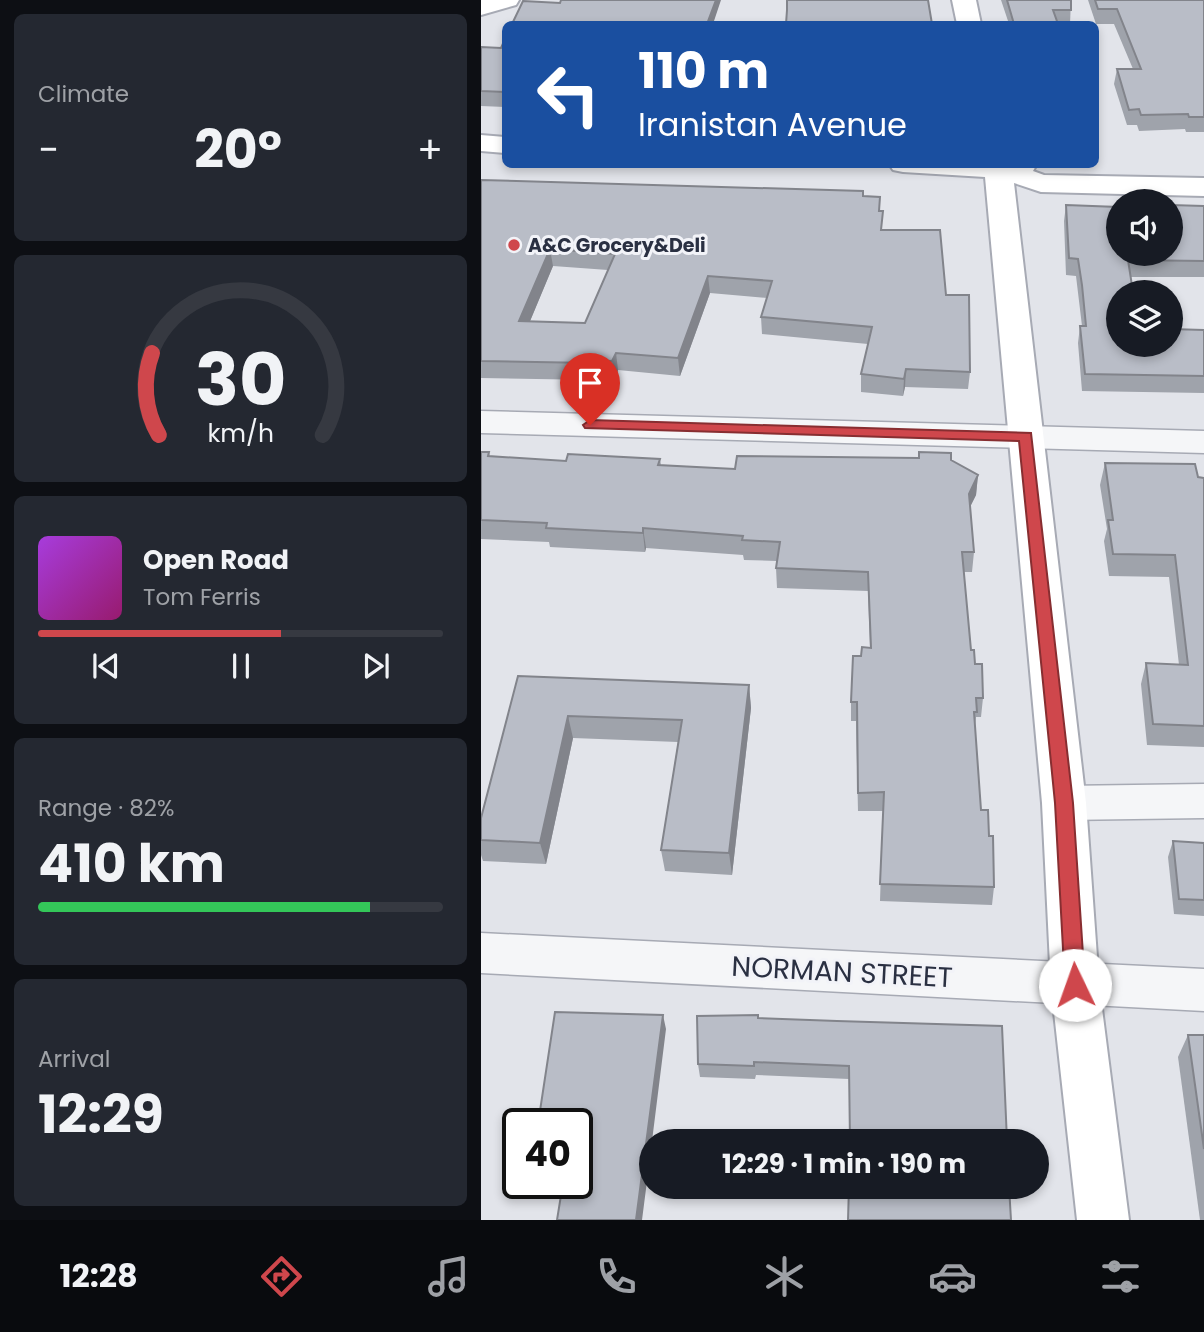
<!DOCTYPE html>
<meta charset="utf-8">
<style>
:root{--surface:#171b24;--page:#242831;--text:#f1f3f6;--muted:#9ea1a6;--line:#363941;--accent:#cf474c}
body{margin:0;font-family:Poppins,sans-serif;background:var(--page);color:var(--text);height:100vh;display:flex;flex-direction:column;font-size:26px;white-space:nowrap}
*{box-sizing:border-box;margin:0}
p{font-size:23px;color:var(--muted)}
.icon{flex:none;width:38px;height:38px;fill:none;stroke:currentColor;stroke-width:2;stroke-linecap:round;stroke-linejoin:round}
.map{position:relative;flex:1;overflow:hidden}
.drawer{display:flex;flex-direction:column;gap:14px;padding:14px;background:#0d0f14;width:481px}
.drawer>*{flex:none}
.hud{position:absolute;left:21px;top:21px;width:597px;height:147px;border-radius:10px;box-shadow:0 4px 10px #0003;background:#1a4fa0;color:#fff;overflow:hidden}
.tools{position:absolute;left:625px;top:189px;display:grid;gap:14px}
.tools a{display:grid;place-items:center;width:77px;height:77px;border-radius:50%;background:var(--surface);box-shadow:0 4px 10px #0003;font-size:35px}
.speed{position:absolute;left:21px;top:1108px;display:flex;gap:14px;font-size:35px;font-weight:700;text-align:center}
.speed>*{display:grid;place-content:center;width:91px;height:91px;border-radius:50%;background:var(--surface);box-shadow:0 4px 10px #0003;line-height:1}
.speed .limit{border:4px solid #111;border-radius:10px;background:#fff;color:#111}
.pin{position:absolute;display:grid;place-items:center;width:60px;height:60px;color:#fff;margin:-72px -30px;border-radius:50% 50% 50% 0;rotate:-45deg;box-shadow:0 0 7px #0007}
.pin .icon{rotate:45deg}
.me{position:absolute;width:77px;margin:-38px;rotate:357deg;stroke-linejoin:round;filter:drop-shadow(0 0 5px #0008)}
.turn{display:flex;align-items:center;gap:24px;height:147px;padding:0 21px;font-size:32px}
.turn .icon{width:91px;height:91px;stroke-width:2.5}
.turn b{display:block;font-size:49px;line-height:60px}
.big{font-size:52px;font-weight:700;line-height:1.1}
.drawer .card{flex:1;display:flex;flex-direction:column;justify-content:center;gap:10px;min-width:0;padding:0 24px;border-radius:10px;background:var(--page)}
.drawer .dial{align-items:center;gap:0}
.dial svg{height:182px;overflow:visible;fill:none;stroke:var(--line);stroke-width:7;stroke-linecap:round;text-anchor:middle}
.dial text{fill:var(--text);stroke:none}
.song{display:flex;align-items:center;gap:21px}
.cover{width:84px;height:84px;border-radius:10px;background:linear-gradient(135deg,hsl(280 70% 55%),hsl(320 70% 35%))}
.played{height:7px;border-radius:4px;background:linear-gradient(90deg,var(--accent) 60%,var(--line) 60%)}
.keys{display:flex;justify-content:space-around;direction:ltr}
.heat{display:flex;justify-content:space-between;align-items:center;font-size:38px;direction:ltr}
.charge{height:10px;border-radius:5px;background:linear-gradient(90deg,#34c759 82%,var(--line) 0)}
.trip{position:absolute;left:158px;top:1129px;width:410px;height:70px;border-radius:35px;background:var(--surface);box-shadow:0 4px 10px #0003;font-weight:700;line-height:70px;text-align:center}
.dock{display:flex;height:112px;justify-content:space-around;align-items:center;background:#090b0e;color:var(--muted)}
.dock .icon{width:49px;height:49px}
.dock .on{color:var(--accent)}
.dock b{font-size:32px;color:var(--text)}
main{display:flex;flex:1;min-height:0}
.map>svg:first-child{display:block}
</style>
<main>
<section class="drawer">
<div class="card"><p>Climate</p>
<div class="heat"><a>−</a><b class="big">20°</b><a>+</a></div>
</div>
<div class="card dial"><svg viewBox="0 0 100 80">
<path d="M14 69A42 42 0 1 1 86 69"/>
<path d="M14 69A42 42 0 0 1 11 33" stroke="#cf474c"/>
<text x="50" y="56" font-size="32" font-weight="700">30</text>
<text x="50" y="72" font-size="11">km/h</text>
</svg></div>
<div class="card">
<div class="song"><i class="cover"></i><div><b>Open Road</b><p>Tom Ferris</p></div></div>
<div class="played"></div>
<div class="keys"><svg class="icon" aria-label="previous" viewBox="0 0 24 24"><path d="M18 5L8 12l10 7zM5 5v14"/></svg><svg class="icon" aria-label="pause" viewBox="0 0 24 24"><path d="M8 5v14M16 5v14"/></svg><svg class="icon" aria-label="next" viewBox="0 0 24 24"><path d="M6 5l10 7-10 7zM19 5v14"/></svg></div>
</div>
<div class="card"><p>Range · 82%</p><b class="big">410 km</b><div class="charge"></div></div>
<div class="card"><p>Arrival</p><b class="big">12:29</b></div>
</section>
<div class="map">
<svg width="723" height="1220" viewBox="0 0 723 1220">
<rect width="100%" height="100%" fill="#e2e4ea"/>
<g fill="none" stroke-linecap="round" stroke-linejoin="round">
<g stroke="#a7aab4" stroke-width="3">
<g id="street">
<path d="M0 411 723 431V453L0 433Z"/>
<path d="M723 784V818L583 820 568 815 562 803 568 791 583 786Z"/>
<path d="M0 933 723 969V1011L0 973Z"/>
</g>
</g>
<g stroke="#a7aab4" stroke-width="4">
<g id="secondary">
<path d="M0 0H38L35 5 0 15Z"/>
<path d="M471 0H495L500 24H476Z"/>
<path d="M0 135 24 137V153L0 151Z"/>
<path d="M408 164H556L552 171 563 175 723 178V196L560 192 533 183 605 803 618 985 648 1220H596L570 985 561 803 504 177 422 172 412 170Z"/>
</g>
</g>
<use href="#street" fill="#f5f6f8" fill-rule="evenodd"/>
<use href="#secondary" fill="#fff" fill-rule="evenodd"/>
</g>
<g fill="#9fa3ab" fill-rule="evenodd">
<path d="M520 0H590L589 24H528Z"/>
<path d="M607 0H723V132H705L704 129 658 131 656 125H646L633 84 636 69H652L633 24H615Z"/>
<path d="M24 39V107L0 106V47L20 48Z"/>
<path d="M0 180 399 197V211L401 230 465 295 489 372 487 389 424 387 422 396 380 392V374L387 344 281 334 280 317 286 298 229 293 199 376 137 370 134 379 115 377 113 380 0 378ZM72 266 127 270 104 323 49 321Z"/>
<path d="M585 205 637 207 723 206V277H649L637 345 723 330V393L601 391 597 343 599 326H601L595 276 585 275 583 221Z"/>
<path d="M0 452H8L9 457 85 461 179 459 180 465 254 469 470 460 497 475 495 495 489 507 493 552 491 572H483L490 650 502 698 500 717H495L494 725 500 810 508 836 513 887 511 905 399 901 402 811H377L375 721H370V702L380 656 389 648 387 591 296 588 295 568 296 561 263 560 262 555 165 548 164 552 69 547 68 542 0 539Z"/>
<path d="M624 463 723 478V747L666 745 660 684 665 663 698 665 688 577 628 576 623 541 626 529 619 485Z"/>
<path d="M37 676 268 685 270 708 251 875 184 871 180 850 197 742 92 738 65 864 2 861 0 855V840Z"/>
<path d="M692 841 723 843V916L693 914 687 857Z"/>
<path d="M277 1018 356 1021 521 1026 368 1079 275 1075 274 1079 219 1077 217 1064Z"/>
<path d="M707 1035H723V1220H719L697 1057Z"/>
<path d="M219 1186H282V1189L220 1193Z"/>
</g>
<g fill="#82848b">
<path d="M235 0H240L232 24H226Z"/>
<path d="M69 249 72 266 42 338 38 321Z"/>
<path d="M227 276 229 293 199 376 197 358Z"/>
<path d="M135 353 137 370 134 379 131 361Z"/>
<path d="M112 360 115 377 113 380 110 363Z"/>
<path d="M425 369 424 387 422 396 423 379Z"/>
<path d="M497 475 495 495 486 513 488 494Z"/>
<path d="M162 528 165 548 164 552 162 533Z"/>
<path d="M268 685 270 708 251 875 248 853Z"/>
<path d="M87 716 92 738 65 864 59 843Z"/>
<path d="M182 1015 185 1029 171 1141H170V1150L161 1220H155Z"/>
</g>
<g fill="#b9bdc7" stroke="#82848b" stroke-width="2" fill-rule="evenodd">
<path d="M80 0H235L226 24H31L42 1 79 3Z"/>
<path d="M306 0H447L451 24H305L306 10Z"/>
<path d="M526 0H590V10H572L577 24H533Z"/>
<path d="M614 0H723V117H708L707 114 660 115 658 109 648 110 636 69H660L636 9H617Z"/>
<path d="M24 39V92L0 91V47L20 48Z"/>
<path d="M0 180 382 191V196L399 197 398 211H402L400 230H459L465 295H488L489 372 425 369 423 379 380 374 391 327 280 317 291 281 227 276 197 358 135 353 131 361 112 360 110 363 0 361ZM69 249 134 254 104 323 38 321Z"/>
<path d="M585 205 637 207V254H690V205L723 206V261L647 260 652 292H637V345H690V329L723 330V376L604 374 599 326H605L601 285 597 259 588 258Z"/>
<path d="M0 452H8L7 456 85 461 87 454 179 459 177 465 254 469 256 456 438 458V452L470 453V460L497 475 488 494 493 552H481L490 650H493L494 664H501L502 698H495L496 712H493L500 810H507L508 836H512L513 887 399 884 403 792 377 793 376 702H370L372 656H380L381 647 390 648 387 572 295 568 299 542 261 540 262 536 162 528V533L65 528 66 523 0 520Z"/>
<path d="M624 463 714 464 717 477 723 478V726L672 724 665 663 707 665 694 555 632 554 627 520H632Z"/>
<path d="M37 676 268 685 248 853 180 850 201 720 87 716 59 843 0 840V818Z"/>
<path d="M692 841 723 843V900L698 899Z"/>
<path d="M74 1012 182 1015 155 1220H76L82 1183H96V1124H57Z"/>
<path d="M277 1015V1018L356 1021 521 1026 526 1141H369L368 1066 273 1062V1066L217 1064 216 1016Z"/>
<path d="M707 1035H723V1149Z"/>
<path d="M280 1138V1141H241Z"/>
<path d="M368 1186H528L530 1220H367Z"/>
</g>
<path fill="#cf474c" stroke="#872e31" stroke-width="2" d="M109 420 550 433 592 803 604 985 601 991 594 994 587 991 584 985 574 803 538 441 104 428 102 425Z"/>
<circle fill="#cf474c" stroke="#f2f3f8" stroke-width="2.5" cx="33" cy="245" r="7"/>
<g text-anchor="middle" dominant-baseline="central" stroke-width="6" stroke-linejoin="round" paint-order="stroke">
<g font-size="19" font-weight="bold" fill="#2a3042" stroke="#f2f3f8" text-anchor="start">
<text x="47" y="245">A&amp;C Grocery&amp;Deli</text>
</g>
<g font-size="28" fill="#2a3042" stroke="#f2f3f8">
<text transform="translate(361 972) rotate(3)">NORMAN STREET</text>
</g>
</g>
</svg>
<div class="tools">
<a><svg class="icon" aria-label="sound" viewBox="0 0 24 24"><path d="M4 9h4l5-4v14l-5-4H4zM17 9q2 3 0 6"/></svg></a>
<a><svg class="icon" aria-label="layers" viewBox="0 0 24 24"><path d="M12 4l9 5-9 5-9-5zM3 14l9 5 9-5"/></svg></a>
</div>
<div class="speed"><div class="limit">40</div></div>
<div class="pin" style="left:109px;top:425px;background:#d93025"><svg class="icon" aria-label="arrive" viewBox="0 0 24 24"><path d="M6 21V4h12l-3 4 3 4H6"/></svg></div>
<svg class="me" style="left:594px;top:985px" viewBox="-20 -20 40 40"><circle r="19" fill="#fff"/><path d="M0-13L10 11 0 6-10 11z" fill="#cf474c"/></svg>
<div class="trip">12:29 · 1 min · 190 m</div>
<div class="hud">
<div class="turn"><svg class="icon" aria-label="left" viewBox="0 0 24 24"><path d="M17 20v-9H6M10 6l-5 5 5 5"/></svg><div><b>110 m</b>Iranistan Avenue</div></div>
</div>
</div>
</main>
<nav class="dock">
<b>12:28</b>
<svg class="icon on" aria-label="directions" viewBox="0 0 24 24"><path d="M12 3l9 9-9 9-9-9zM9 14v-3h6M13 9l2 2-2 2"/></svg>
<svg class="icon" aria-label="music" viewBox="0 0 24 24"><path d="M9 18V5l10-2v13"/><circle cx="6" cy="18" r="3"/><circle cx="16" cy="16" r="3"/></svg>
<svg class="icon" aria-label="phone" viewBox="0 0 24 24"><path d="M5 4h4l2 5-3 2q2 4 5 5l2-3 5 2v4C11 20 4 13 5 4z"/></svg>
<svg class="icon" aria-label="climate" viewBox="0 0 24 24"><path d="M12 3v18M4 7l16 10M4 17L20 7"/></svg>
<svg class="icon" aria-label="car" viewBox="0 0 24 24"><path d="M5 17H2v-5l4-1 3-4h7l3 4 3 1v5h-3M9 17h6M6 11h13"/><circle cx="7" cy="17" r="2"/><circle cx="17" cy="17" r="2"/></svg>
<svg class="icon" aria-label="filters" viewBox="0 0 24 24"><path d="M4 7h16M4 17h16"/><circle cx="9" cy="7" r="2"/><circle cx="15" cy="17" r="2"/></svg>
</nav>
